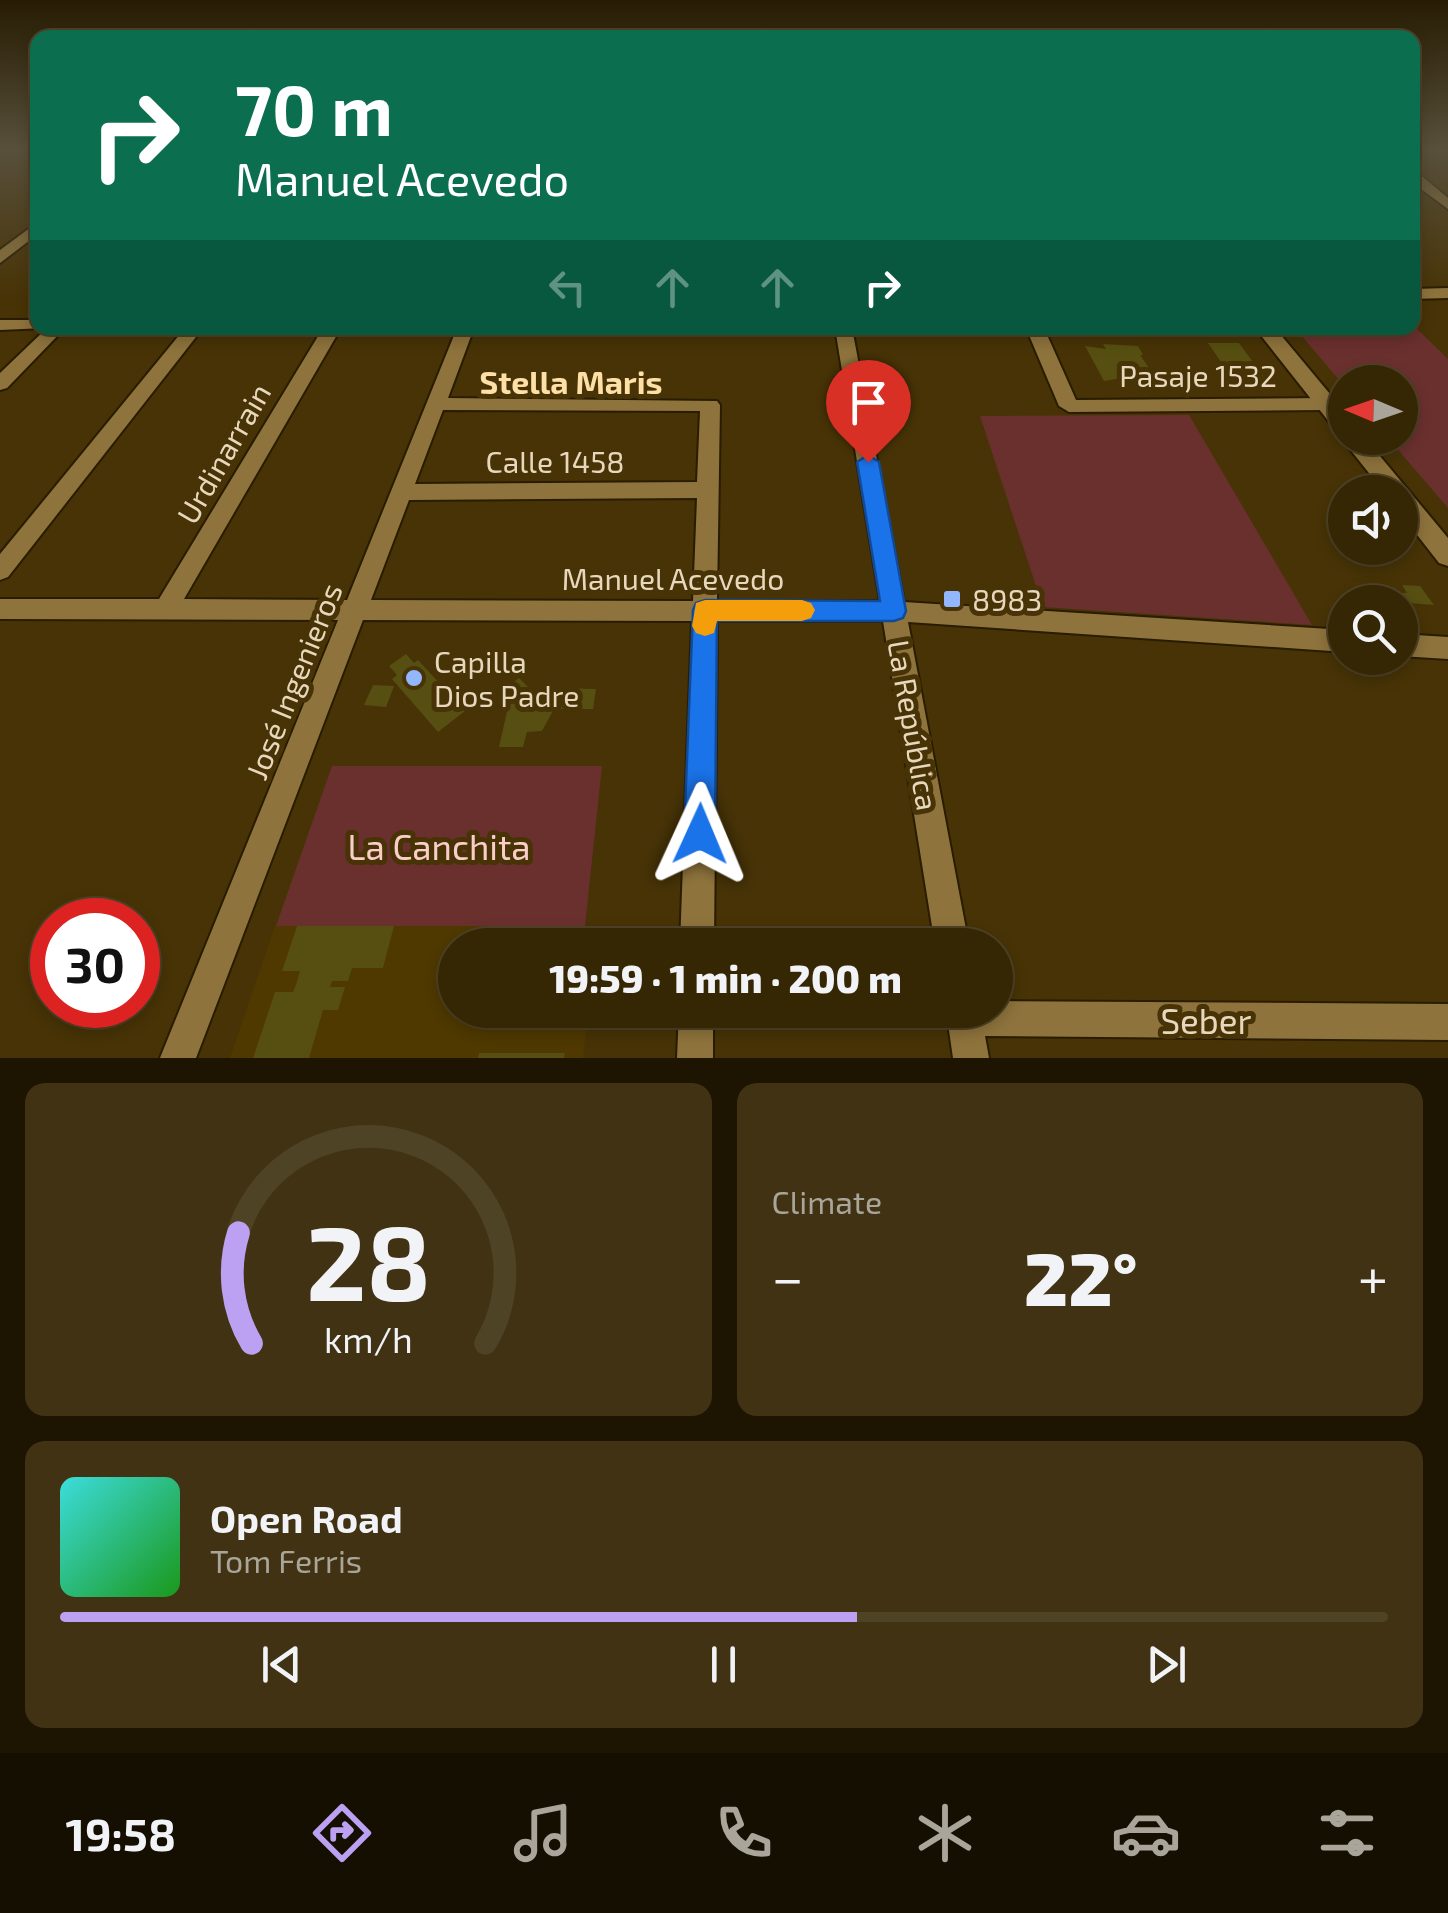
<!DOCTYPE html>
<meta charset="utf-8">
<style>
:root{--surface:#352604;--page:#403213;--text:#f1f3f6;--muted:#aaa59a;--line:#4f4326;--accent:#bca0f2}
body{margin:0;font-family:"Exo 2",sans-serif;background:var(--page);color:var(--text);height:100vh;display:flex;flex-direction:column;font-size:38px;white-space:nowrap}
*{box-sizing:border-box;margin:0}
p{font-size:32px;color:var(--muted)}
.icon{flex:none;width:55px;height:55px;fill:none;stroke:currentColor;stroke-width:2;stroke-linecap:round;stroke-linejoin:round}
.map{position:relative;height:1058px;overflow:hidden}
.drawer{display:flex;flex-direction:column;gap:25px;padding:25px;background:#1d1502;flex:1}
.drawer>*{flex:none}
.top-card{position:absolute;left:30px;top:30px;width:1390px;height:305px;border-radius:20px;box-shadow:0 5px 15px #0003,0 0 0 2px var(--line);background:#0b6e4f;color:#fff;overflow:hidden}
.needle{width:65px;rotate:272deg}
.fabs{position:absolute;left:1328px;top:365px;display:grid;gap:20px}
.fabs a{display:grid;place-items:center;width:90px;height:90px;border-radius:50%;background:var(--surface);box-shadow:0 5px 15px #0003,0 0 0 2px var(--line);font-size:50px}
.speed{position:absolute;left:30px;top:898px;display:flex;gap:20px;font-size:50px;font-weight:700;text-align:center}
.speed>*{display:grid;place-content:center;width:130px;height:130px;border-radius:50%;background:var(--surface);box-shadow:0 5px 15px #0003,0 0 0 2px var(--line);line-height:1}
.speed .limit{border:15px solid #d22;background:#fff;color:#111}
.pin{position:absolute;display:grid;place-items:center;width:85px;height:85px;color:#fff;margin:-102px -42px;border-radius:50% 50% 50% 0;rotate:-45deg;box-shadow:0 0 10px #0007}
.pin .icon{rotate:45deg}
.me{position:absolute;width:110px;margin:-55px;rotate:1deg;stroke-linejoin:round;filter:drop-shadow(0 0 8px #0008)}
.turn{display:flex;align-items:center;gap:35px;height:210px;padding:0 40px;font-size:45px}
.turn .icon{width:130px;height:130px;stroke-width:2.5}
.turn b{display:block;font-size:70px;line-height:85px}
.lanes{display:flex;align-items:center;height:95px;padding:0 40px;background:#0003;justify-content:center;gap:50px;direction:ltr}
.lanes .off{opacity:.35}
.big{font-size:75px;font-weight:800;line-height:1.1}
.drawer .card{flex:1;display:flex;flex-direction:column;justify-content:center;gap:15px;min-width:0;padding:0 35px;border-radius:20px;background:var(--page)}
.drawer .dial{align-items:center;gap:0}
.dial svg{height:260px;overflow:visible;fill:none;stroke:var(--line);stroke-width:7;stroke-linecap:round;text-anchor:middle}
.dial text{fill:var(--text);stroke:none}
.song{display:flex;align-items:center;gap:30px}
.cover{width:120px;height:120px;border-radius:15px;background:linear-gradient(135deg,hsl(180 70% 55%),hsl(120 70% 35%))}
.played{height:10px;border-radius:5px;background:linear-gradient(90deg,var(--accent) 60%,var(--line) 60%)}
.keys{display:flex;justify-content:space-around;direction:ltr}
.heat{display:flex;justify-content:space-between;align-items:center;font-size:55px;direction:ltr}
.drawer .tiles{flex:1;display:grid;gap:25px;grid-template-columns:1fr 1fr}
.card:last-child{grid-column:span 2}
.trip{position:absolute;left:438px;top:928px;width:575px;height:100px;border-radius:50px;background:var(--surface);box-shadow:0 5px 15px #0003,0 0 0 2px var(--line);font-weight:800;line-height:100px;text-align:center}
.tab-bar{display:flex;height:160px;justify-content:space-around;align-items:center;background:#150f02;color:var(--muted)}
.tab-bar .icon{width:70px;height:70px}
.tab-bar .active{color:var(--accent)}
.tab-bar b{font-size:45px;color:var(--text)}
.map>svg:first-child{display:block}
</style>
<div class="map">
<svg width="1448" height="1058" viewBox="0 0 1448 1058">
<rect width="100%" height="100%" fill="#473306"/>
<path fill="#4f3901" d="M275 926H585L583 945H455V1010H576L575 1021H587L583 1058H230Z"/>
<g fill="#6a302e">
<path d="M1413 325 1448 359V508L1388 438H1400V382H1345V387L1295 328Z"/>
<path d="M1189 415 1312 625 1043 607 980 416Z"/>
<path d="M332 766H602L585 926H276Z"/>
</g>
<g fill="#564f11">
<path d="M1208 343H1239L1266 380 1233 379Z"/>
<path d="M1103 344 1138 346 1143 355H1140L1159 382 1125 383 1122 378 1104 381 1085 346 1106 349Z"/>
<path d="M1402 585 1420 586 1434 605 1395 602 1388 593H1407Z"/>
<path d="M406 654 414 663 418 660 465 711 438 732 392 679 397 675 389 666Z"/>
<path d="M519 678 537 696 552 688 596 689 593 709H554L542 731 527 732 523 747H499L508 707 498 694Z"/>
<path d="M373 685 394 686 386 707 364 705Z"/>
<path d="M297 926H394L383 968H352L348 981H332L330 987H345L338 1010H323L309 1058H253L275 992H293L297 982 300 971H282Z"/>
<path d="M479 1053H565L564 1058H478Z"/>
</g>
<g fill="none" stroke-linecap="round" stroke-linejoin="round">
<g stroke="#291c00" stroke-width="4">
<g id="minor">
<path d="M1413 177H1423L1448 198V209L1413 183Z"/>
<path d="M38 222V234L0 263V250Z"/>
<path d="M1448 288V298L1412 299V289Z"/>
<path d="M0 320H38V328H45L0 330Z"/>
<path d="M47 328H65L7 388 0 390V373Z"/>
<path d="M185 328H203L8 577 0 580V554Z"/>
<path d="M323 328H341L184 599 347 600 457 328H474L448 398 717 401 720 405 717 601H880L835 328H852L904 602 1345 630V652L908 622 969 945H935L883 621H717L714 945H680L692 621 363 620 196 1058H160L338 620 0 619V599H159ZM443 410 700 411 697 482 415 484ZM697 498 693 601 371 600 409 500Z"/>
<path d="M1026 328H1044L1076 400 1326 398 1336 404 1326 410 1069 412 1059 406Z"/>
<path d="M1400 634 1448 637V659L1400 656Z"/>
<path d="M995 1001 1448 1004V1040L985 1036 989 1058H953L946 1010H995Z"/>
<path d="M679 1010H713V1058H677Z"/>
</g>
</g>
<g stroke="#291c00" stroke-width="4">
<path id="secondary" d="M1255 328H1275L1345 412V438H1365L1448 538V566L1439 563 1400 513V492H1384L1345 443 1344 434 1337 432Z"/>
</g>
<use href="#minor" fill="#8e733c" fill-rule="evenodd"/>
<use href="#secondary" fill="#8e733c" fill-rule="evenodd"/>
</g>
<linearGradient id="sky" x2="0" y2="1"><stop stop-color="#271c03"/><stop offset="0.5" stop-color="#58503b"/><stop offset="1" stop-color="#58503b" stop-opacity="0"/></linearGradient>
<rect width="1448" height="298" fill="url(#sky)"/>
<path fill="#1a73e8" stroke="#114b97" stroke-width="2.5" d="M868 455 879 462 906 611 903 618 894 621H717L715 834 711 844 700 849 689 844 684 834 693 610 696 603 705 600 880 601 857 462Z"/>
<path fill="#f59e0b" d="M705 600H802L811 603 815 610 811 618 802 621H717L714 633 705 636 696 633 692 626 696 603Z"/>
<g fill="#93b7fd" stroke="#473306" stroke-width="4">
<rect x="942" y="589" width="20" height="20" rx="5"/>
<circle cx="414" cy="678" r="10"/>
</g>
<g text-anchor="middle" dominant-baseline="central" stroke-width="10" stroke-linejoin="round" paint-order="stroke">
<g font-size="30" fill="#e7d8bd" stroke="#473306">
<text x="1198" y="375">Pasaje 1532</text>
<text transform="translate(223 453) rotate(-60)">Urdinarrain</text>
<text x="555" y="461">Calle 1458</text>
<text x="673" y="578">Manuel Acevedo</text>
<text transform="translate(293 681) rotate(-68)">José Ingenieros</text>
<text transform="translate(914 725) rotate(80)">La República</text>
</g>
<g font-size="30" fill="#e7d8bd" stroke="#473306" text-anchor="start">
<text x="972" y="599">8983</text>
<text x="434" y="661">Capilla<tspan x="434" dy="34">Dios Padre</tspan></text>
</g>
<g font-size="32" font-weight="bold" fill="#fee0a6" stroke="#473306">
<text x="571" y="381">Stella Maris</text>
</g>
<g font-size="35" fill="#fbcdc9" stroke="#473306">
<text x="439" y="846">La Canchita</text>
</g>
<g font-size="35" fill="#e7d8bd" stroke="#473306">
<text x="1206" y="1020">Seber</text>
</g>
</g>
</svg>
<div class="fabs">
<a><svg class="needle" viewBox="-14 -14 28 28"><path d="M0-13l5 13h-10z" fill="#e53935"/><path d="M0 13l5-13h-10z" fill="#aaa59a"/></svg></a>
<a><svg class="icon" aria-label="sound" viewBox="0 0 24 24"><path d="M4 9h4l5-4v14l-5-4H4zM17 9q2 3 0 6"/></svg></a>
<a><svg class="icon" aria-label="search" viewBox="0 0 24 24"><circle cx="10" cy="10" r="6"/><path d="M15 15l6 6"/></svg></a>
</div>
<div class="speed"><div class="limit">30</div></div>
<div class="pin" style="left:868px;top:462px;background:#d93025"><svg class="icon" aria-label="arrive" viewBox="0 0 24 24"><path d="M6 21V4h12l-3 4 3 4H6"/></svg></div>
<svg class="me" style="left:700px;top:834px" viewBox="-20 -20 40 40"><path d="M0-17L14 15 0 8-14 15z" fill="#1a73e8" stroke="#fff" stroke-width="4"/></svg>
<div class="trip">19:59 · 1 min · 200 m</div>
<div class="top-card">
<div class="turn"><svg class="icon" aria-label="right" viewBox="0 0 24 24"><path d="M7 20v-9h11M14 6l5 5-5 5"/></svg><div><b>70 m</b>Manuel Acevedo</div></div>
<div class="lanes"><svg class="icon off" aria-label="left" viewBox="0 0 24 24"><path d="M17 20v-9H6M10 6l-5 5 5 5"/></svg><svg class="icon off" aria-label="ahead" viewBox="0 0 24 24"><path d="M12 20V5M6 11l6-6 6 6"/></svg><svg class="icon off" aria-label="ahead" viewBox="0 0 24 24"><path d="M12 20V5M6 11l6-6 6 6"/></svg><svg class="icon" aria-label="right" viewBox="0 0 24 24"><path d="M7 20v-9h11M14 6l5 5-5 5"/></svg></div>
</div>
</div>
<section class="drawer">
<div class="tiles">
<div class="card dial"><svg viewBox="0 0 100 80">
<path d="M14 69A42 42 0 1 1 86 69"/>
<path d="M14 69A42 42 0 0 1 10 35" stroke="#bca0f2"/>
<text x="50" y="56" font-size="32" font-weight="700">28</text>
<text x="50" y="72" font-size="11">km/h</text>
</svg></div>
<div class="card"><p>Climate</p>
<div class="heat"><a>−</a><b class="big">22°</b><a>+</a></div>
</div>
<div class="card">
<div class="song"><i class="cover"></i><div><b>Open Road</b><p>Tom Ferris</p></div></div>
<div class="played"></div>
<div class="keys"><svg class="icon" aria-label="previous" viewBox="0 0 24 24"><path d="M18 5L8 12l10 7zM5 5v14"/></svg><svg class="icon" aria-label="pause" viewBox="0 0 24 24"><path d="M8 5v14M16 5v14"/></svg><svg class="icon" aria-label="next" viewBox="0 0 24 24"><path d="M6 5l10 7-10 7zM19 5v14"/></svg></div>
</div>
</div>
</section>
<nav class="tab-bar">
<b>19:58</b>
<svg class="icon active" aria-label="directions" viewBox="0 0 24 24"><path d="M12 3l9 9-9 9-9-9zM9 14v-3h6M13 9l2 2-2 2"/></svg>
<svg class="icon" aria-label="music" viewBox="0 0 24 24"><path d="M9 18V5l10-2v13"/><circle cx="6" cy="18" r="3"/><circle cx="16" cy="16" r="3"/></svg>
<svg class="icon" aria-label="phone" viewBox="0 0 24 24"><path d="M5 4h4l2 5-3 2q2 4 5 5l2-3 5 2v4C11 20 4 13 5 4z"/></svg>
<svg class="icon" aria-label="climate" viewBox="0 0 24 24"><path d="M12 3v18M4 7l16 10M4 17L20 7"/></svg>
<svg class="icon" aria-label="car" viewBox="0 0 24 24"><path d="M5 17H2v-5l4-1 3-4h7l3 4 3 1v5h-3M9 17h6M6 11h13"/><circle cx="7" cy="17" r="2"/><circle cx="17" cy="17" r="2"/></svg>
<svg class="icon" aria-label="filters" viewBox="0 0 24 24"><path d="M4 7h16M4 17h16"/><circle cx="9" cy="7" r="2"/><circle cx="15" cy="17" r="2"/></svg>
</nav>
